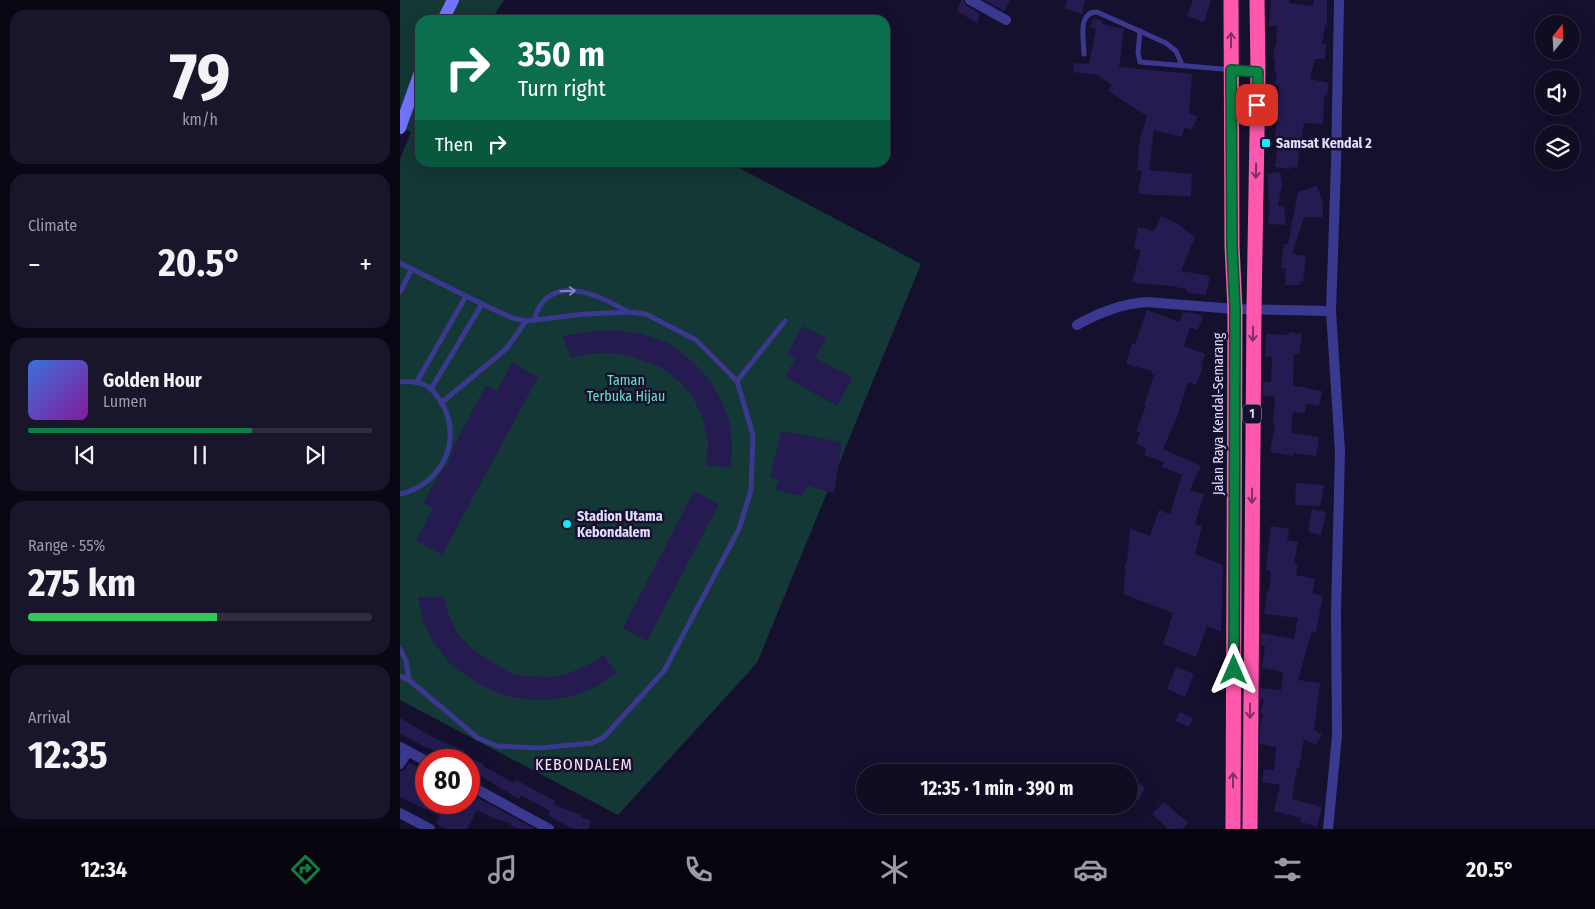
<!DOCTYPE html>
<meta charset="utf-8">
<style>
:root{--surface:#100c22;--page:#19152a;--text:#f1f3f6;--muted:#9c9ba5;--line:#302c40;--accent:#0b8043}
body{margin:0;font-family:"Fira Sans Condensed",sans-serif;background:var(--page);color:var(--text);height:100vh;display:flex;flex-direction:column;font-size:19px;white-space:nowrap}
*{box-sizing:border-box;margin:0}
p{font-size:16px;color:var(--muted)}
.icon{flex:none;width:28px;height:28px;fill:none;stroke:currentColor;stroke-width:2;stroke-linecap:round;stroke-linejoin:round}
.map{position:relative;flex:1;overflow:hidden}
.side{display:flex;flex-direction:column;gap:10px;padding:10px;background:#090713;width:400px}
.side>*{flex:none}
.banner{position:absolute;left:15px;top:15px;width:475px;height:152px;border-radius:15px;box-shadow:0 5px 20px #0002,0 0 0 1px var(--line);background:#0b6e4f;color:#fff;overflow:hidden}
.needle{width:32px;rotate:18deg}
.buttons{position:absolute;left:1135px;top:15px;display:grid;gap:10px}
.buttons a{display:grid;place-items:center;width:45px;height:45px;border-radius:50%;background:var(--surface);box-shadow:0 5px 20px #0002,0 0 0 1px var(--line);font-size:25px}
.speed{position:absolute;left:15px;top:749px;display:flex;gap:10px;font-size:25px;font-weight:700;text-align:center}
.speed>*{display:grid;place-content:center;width:65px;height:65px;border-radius:50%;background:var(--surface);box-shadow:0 5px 20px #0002,0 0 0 1px var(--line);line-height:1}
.speed .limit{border:8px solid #d22;background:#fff;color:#111}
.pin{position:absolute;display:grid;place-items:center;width:42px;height:42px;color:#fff;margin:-21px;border-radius:10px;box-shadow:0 2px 8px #0006}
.me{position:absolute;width:55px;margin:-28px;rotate:0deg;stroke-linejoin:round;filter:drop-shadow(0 0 4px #0008)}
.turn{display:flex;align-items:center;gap:18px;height:105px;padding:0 20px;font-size:22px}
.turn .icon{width:65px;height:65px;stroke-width:2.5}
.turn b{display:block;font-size:35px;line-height:42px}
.then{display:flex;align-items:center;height:48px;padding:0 20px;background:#0003;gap:10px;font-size:19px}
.big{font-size:38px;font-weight:700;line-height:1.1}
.side .tile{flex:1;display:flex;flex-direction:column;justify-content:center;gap:8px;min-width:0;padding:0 18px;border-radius:15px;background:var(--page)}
.side .dial{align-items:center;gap:0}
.dial b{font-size:65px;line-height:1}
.song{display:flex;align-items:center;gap:15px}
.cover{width:60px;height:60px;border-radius:8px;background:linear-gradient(135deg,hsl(220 70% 55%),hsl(290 70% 35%))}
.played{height:5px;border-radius:2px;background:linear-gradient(90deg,var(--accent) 65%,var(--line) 65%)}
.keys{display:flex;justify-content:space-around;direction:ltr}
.heat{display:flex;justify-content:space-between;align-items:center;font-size:28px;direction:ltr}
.charge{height:8px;border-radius:4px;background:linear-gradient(90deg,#34c759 55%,var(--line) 0)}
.trip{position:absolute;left:456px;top:764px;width:282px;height:50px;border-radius:25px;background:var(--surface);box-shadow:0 5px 20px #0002,0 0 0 1px var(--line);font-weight:700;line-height:50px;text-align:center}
.tab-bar{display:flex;height:80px;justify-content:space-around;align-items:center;background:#06050e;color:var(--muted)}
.tab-bar .icon{width:35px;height:35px}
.tab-bar .selected{color:var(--accent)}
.tab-bar b{font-size:22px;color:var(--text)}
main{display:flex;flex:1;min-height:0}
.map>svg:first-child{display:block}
</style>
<main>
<section class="side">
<div class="tile dial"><b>79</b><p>km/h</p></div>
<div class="tile"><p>Climate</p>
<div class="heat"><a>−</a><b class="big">20.5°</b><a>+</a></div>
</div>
<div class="tile">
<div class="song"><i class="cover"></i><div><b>Golden Hour</b><p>Lumen</p></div></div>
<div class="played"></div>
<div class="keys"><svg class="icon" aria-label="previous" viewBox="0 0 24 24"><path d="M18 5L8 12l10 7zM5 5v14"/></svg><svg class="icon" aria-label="pause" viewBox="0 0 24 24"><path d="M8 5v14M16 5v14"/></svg><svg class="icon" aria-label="next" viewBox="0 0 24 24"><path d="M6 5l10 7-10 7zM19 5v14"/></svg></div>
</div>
<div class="tile"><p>Range · 55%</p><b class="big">275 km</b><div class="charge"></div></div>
<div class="tile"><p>Arrival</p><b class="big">12:35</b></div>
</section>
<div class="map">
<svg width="1195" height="829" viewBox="0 0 1195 829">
<rect width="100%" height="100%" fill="#15102e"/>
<path fill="#133836" d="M0 0H104L91 20H20V162L330 163 521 264 357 663 218 815 0 700V159L11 132 0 128Z"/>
<g fill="#251b50">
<path d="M561 0H563L567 6 580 14 577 23 557 11Z"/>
<path d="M584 0H611L604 11Z"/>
<path d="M667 0H685L682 14 665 9Z"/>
<path d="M793 0H811L804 22 787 16Z"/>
<path d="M871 0H889V3L913 6 914 0H927V25H925L922 44H926L925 59H915L910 79 929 83 927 95H924L923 124 904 123 897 168 891 167V169L875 167 878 142H874L877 122 879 85H875L877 71H874L875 58H873L874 46H876L877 26H869Z"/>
<path d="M693 18 703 21 702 24 724 29 719 67 792 74 789 113 798 117 791 130 784 128 782 137 754 130 749 170 792 174 791 196 753 195 738 193 742 171 737 170 740 138 747 116 708 91 712 85 698 75 673 72 674 63 689 64 696 28 691 27Z"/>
<path d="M880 172 882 184 878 206H884L886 225 868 224 870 199H868L869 190 867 174Z"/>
<path d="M917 186 923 203V217H904L892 254 906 256 903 282 900 281V285H885L886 268H881L884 244H888L898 192Z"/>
<path d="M761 216 778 224 795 237 781 271 810 276 806 295 786 292 787 289 770 286 750 284V285L732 282 741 250 734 249 738 227 754 231Z"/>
<path d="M747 310 780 322 783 312 793 313 803 316 798 330 790 327 784 346 805 354 801 366 803 367 796 385 788 382 777 417 763 449 801 466 790 490 804 494 795 524 802 526 795 554 823 565 821 632 807 626 796 657 763 644 773 613 723 594 726 568 724 567 727 561 730 529 750 536 759 510 770 514 782 475 762 467 764 462 744 455 746 448 736 444 740 432 736 431 746 406H744L754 375 751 374 752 371 726 364 732 343 735 344Z"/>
<path d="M403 326 426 338 415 358 453 378 437 406 385 377 395 359 387 354Z"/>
<path d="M218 330 242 334 270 344 293 362 311 382 323 404 330 424 332 445 331 467 306 466 308 442 303 420 293 397 279 381 259 366 235 358 215 353 191 354 171 358 163 336 191 331Z"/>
<path d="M889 332 902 334 899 355 894 354 893 386 905 387V388L922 391 919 406 906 404 905 413 893 412 891 433 919 437 916 456 893 453V456L870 452 875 424H873L875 397 863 396V382H871L872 357 865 356 866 334 889 335Z"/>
<path d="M112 363 138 377 42 555 16 540 33 508 23 503 37 478 47 464 53 448 86 385 97 391Z"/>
<path d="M381 431 442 442 434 493 408 486 402 496 375 490 379 480 370 477Z"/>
<path d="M896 483 924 485 920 506 895 505Z"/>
<path d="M294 491 319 504 247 641 223 628Z"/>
<path d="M912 509 926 512 921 535 908 532Z"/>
<path d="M871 526 889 529 887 540 898 542 894 564H898L896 575 915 579 912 593 923 596 916 632 912 631 898 680 920 683 914 730 922 735 916 745 904 739 899 768H897L892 799 922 807 917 826 900 822 901 818 874 811 880 785 862 782 864 769 874 770 876 747 860 744V728L863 714 860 713 864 700 860 699V688L881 690 883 672 862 668 865 646 861 645V633L894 639 898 618 864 614 867 591H869L871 571 866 569Z"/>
<path d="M18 597H44L49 615 57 633 72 649 108 672 125 676 148 677 165 674 185 667 203 655 217 673 194 688 168 697 146 700 122 699 100 694 77 683 51 665 33 642 24 624Z"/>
<path d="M776 667 794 674 785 697 767 689Z"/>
<path d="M780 712 793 718 789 727 775 721Z"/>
<path d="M0 718 36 739 65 751 61 760H46L48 756 27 747 26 748 0 733Z"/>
<path d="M69 758 84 764 83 766 114 783 116 780 155 801 153 804 181 815V817L191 821 188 829H173L148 815 153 805 150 811 121 795 119 799 79 775 78 777 69 772Z"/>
<path d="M9 763 26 771V802H69V793L135 829H120L110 825 111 823 95 819 77 810 67 829H46L36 823 40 816 0 797V771L4 770Z"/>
<path d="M735 782 745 787 739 800 730 796Z"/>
<path d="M764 802 788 823 782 829H768L752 814Z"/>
</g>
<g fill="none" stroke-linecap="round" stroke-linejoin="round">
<g stroke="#3a398f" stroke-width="5">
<path d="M740 31 738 53 740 62 857 72"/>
<path d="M684 54C684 40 677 12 697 12L766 43 776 51 782 65"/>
<path d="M0 263 82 304 112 318 126 321 185 314 229 312 246 314 296 340 337 381 353 435 351 490 339 529 264 671 204 737 192 743 140 748 97 746 78 738 9 680 0 676"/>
<path d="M0 292 12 269"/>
<path d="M134 320C148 271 198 294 228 312"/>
<path d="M337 381 385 321"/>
<path d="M0 382C8 381 19 382 27 386 34 390 40 400 44 407 62 444 39 486 0 494"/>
<path d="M16 383 66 296"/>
<path d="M31 389 82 304"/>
<path d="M41 403 106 349 126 321"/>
<path d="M0 649 6 661 9 680"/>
</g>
<g stroke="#3a398f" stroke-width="10">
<path d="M570 0 606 20"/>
<path d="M677 325C698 313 721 304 746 302L835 309 931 311"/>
<path d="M0 747 26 761"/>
<path d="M0 764 8 751"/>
<path d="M69 785 149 829"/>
<path d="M0 813 30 829"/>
<path d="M928 829 937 736 936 611 940 452 931 311 936 165 939 0"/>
</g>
<g stroke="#7474ff" stroke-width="12">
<path d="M43 20 53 0"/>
<path d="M0 128 20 72"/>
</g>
<g stroke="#ff58ad" stroke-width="15">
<path d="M831 0 832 246 835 309 833 829"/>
<path d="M850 829 854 309 858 72 857 0"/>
</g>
</g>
<defs><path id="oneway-shaft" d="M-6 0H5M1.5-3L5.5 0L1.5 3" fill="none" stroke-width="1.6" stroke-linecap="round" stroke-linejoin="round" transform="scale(1.25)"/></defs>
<g stroke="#7e3067">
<use href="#oneway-shaft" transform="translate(831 40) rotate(-90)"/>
<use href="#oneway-shaft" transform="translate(856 171) rotate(91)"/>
<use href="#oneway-shaft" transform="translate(853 334) rotate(91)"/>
<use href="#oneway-shaft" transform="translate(852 496) rotate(91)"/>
<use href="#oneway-shaft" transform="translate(850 711) rotate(90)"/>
<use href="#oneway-shaft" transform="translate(833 780) rotate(-90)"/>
</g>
<use stroke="#8583c1" href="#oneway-shaft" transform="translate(168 291) rotate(-2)"/>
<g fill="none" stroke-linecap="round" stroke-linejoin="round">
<g stroke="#07532c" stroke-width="12">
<path id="route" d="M834 670 835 309 832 246 831 70 858 72 857 105"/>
</g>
<use href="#route" stroke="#0b8043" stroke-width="9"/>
</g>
<g fill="#09edff" stroke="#15102e" stroke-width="2">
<rect x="861" y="138" width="10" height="10" rx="2.5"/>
<circle cx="167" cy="524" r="5"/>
</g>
<g text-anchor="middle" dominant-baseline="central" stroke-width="5" stroke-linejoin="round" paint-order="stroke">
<rect fill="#15102e" stroke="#a3a0c0" stroke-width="1" x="843" y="404.5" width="18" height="19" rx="4"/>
<g font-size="12" font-weight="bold" fill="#e0ddff">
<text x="852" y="414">1</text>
</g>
<g font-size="14" font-weight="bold" fill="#e0ddff" stroke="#15102e" text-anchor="start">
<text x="876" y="143">Samsat Kendal 2</text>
<text x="177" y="516">Stadion Utama<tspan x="177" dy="16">Kebondalem</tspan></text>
</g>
<g font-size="14" fill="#61e7c2" stroke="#15102e">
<text x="226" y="380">Taman<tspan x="226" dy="16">Terbuka Hijau</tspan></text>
</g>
<g font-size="14" fill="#e0ddff" stroke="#15102e">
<text transform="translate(818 414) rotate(-90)">Jalan Raya Kendal-Semarang</text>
</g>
<g font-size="16" letter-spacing="1" fill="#ffdff4" stroke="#15102e">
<text x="184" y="764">KEBONDALEM</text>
</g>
</g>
</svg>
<div class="buttons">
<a><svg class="needle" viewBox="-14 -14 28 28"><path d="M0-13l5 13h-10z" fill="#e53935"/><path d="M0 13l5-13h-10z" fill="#9c9ba5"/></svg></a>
<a><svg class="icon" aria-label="sound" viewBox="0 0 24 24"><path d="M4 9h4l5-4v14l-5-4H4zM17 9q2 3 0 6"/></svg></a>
<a><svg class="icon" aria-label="layers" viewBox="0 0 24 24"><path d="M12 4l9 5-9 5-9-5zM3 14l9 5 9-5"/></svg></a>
</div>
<div class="speed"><div class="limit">80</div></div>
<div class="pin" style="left:857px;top:105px;background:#d93025"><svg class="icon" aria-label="arrive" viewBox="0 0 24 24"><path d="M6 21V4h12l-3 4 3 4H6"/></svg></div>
<svg class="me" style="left:834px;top:670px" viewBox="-20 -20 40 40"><path d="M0-17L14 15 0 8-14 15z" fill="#0b8043" stroke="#fff" stroke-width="4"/></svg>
<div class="trip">12:35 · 1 min · 390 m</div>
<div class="banner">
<div class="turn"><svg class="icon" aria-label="right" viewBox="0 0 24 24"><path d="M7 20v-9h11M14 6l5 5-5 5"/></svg><div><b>350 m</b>Turn right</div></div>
<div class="then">Then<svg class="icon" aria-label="right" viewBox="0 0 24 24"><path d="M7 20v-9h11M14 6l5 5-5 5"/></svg></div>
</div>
</div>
</main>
<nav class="tab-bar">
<b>12:34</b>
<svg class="icon selected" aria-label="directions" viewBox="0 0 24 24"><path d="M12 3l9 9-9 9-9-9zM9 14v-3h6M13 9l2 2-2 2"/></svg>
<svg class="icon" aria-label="music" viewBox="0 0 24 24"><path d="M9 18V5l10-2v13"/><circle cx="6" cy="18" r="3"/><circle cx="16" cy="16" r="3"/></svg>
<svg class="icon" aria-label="phone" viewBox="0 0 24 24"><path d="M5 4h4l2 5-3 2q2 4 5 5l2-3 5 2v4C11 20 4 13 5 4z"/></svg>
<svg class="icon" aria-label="climate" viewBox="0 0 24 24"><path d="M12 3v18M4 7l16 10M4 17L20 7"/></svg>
<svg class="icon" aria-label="car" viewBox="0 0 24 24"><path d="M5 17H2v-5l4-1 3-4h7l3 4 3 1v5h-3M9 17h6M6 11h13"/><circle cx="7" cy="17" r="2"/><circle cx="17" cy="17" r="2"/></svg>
<svg class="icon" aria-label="filters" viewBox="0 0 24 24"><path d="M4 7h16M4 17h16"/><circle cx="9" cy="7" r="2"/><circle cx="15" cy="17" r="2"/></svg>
<b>20.5°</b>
</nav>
